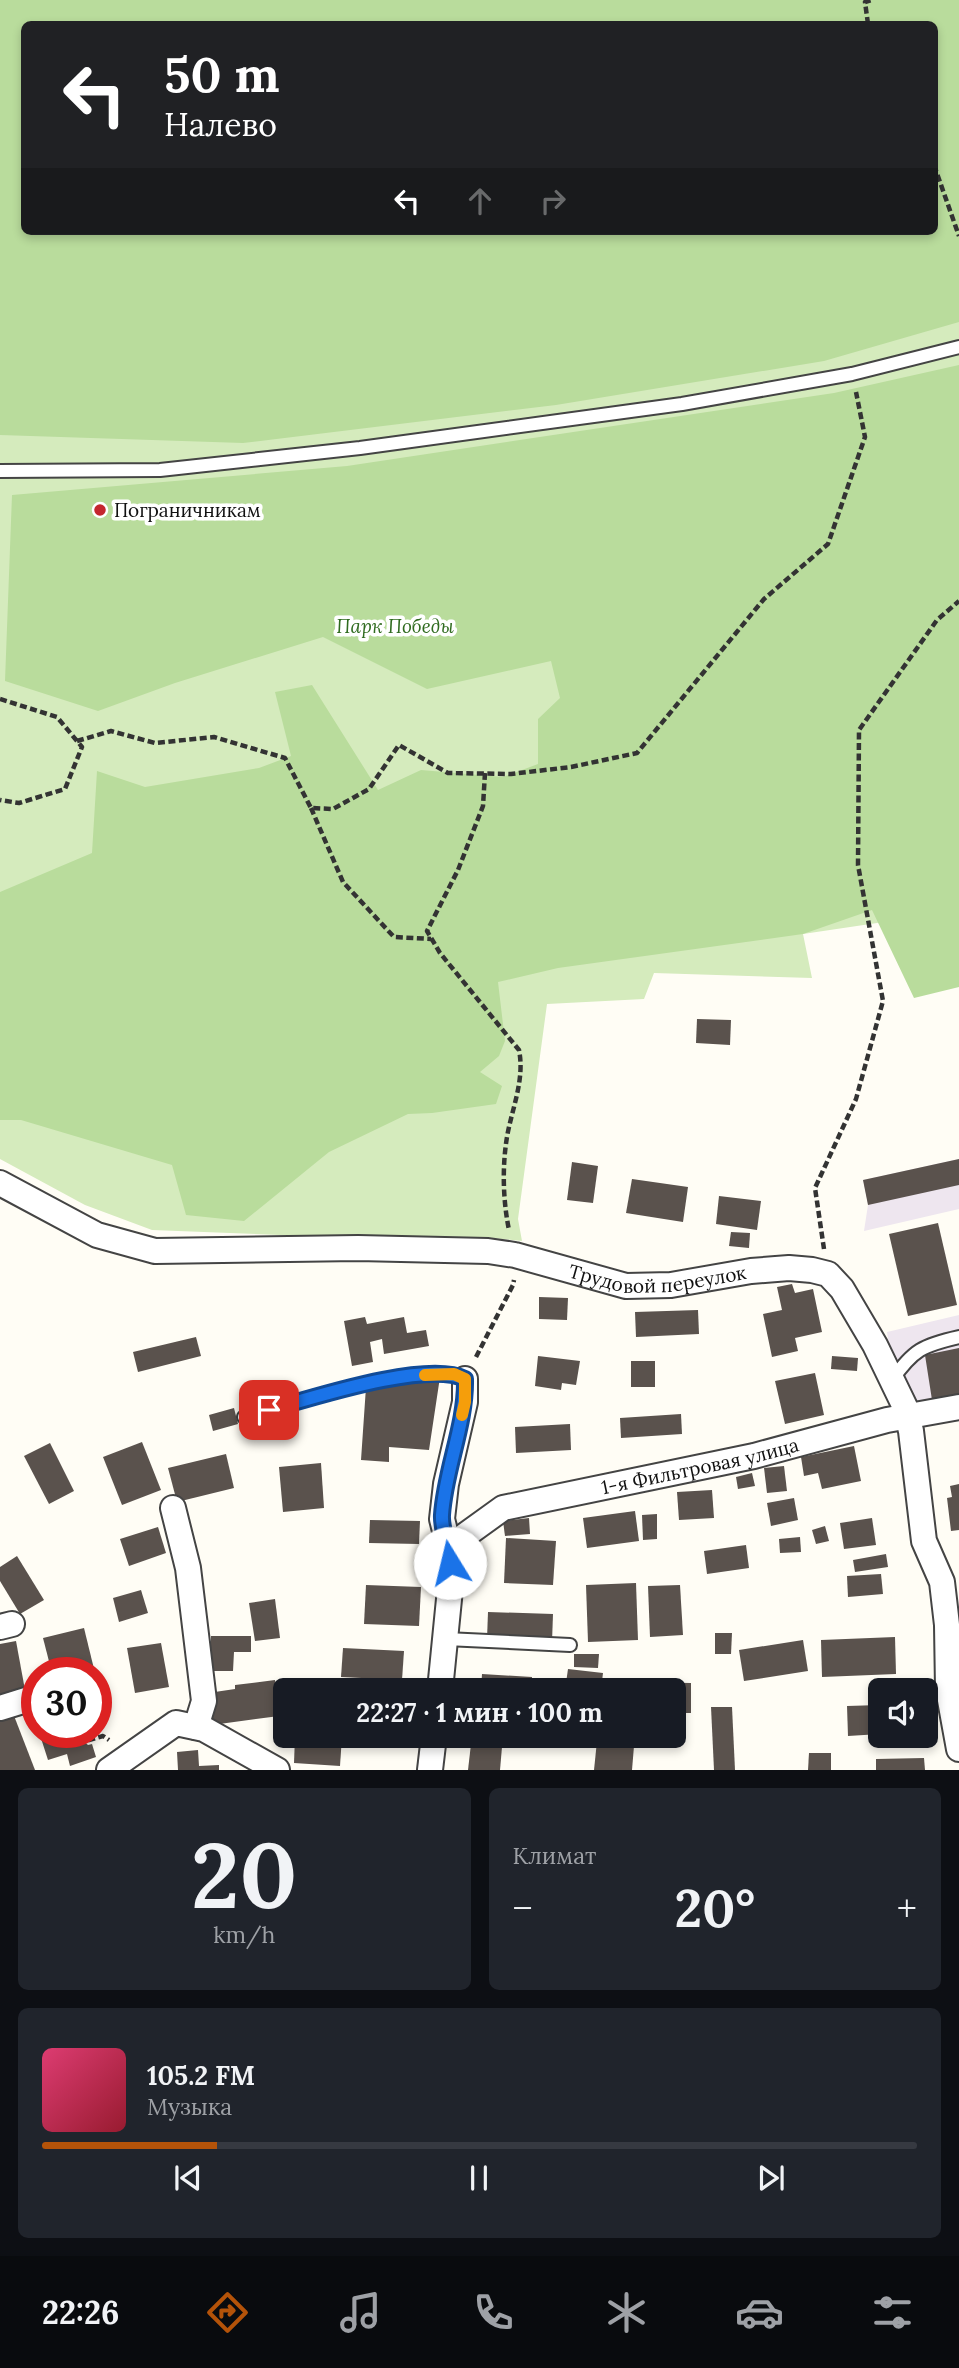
<!DOCTYPE html>
<html lang="ru">
<meta charset="utf-8">
<style>
:root{--surface:#171b24;--page:#20242c;--text:#f1f3f6;--muted:#9ea1a6;--line:#363941;--accent:#b45309}
body{margin:0;font-family:Lora,serif;background:var(--page);color:var(--text);height:100vh;display:flex;flex-direction:column;font-size:26px;white-space:nowrap}
*{box-sizing:border-box;margin:0}
p{font-size:23px;color:var(--muted)}
.icon{flex:none;width:38px;height:38px;fill:none;stroke:currentColor;stroke-width:2;stroke-linecap:round;stroke-linejoin:round}
.map{position:relative;height:1770px;overflow:hidden}
.panel{display:flex;flex-direction:column;gap:18px;padding:18px;background:#0d0f14;flex:1}
.panel>*{flex:none}
.banner{position:absolute;left:21px;top:21px;width:917px;height:214px;border-radius:10px;box-shadow:0 4px 10px #0003;background:#202124;color:#fff;overflow:hidden}
.controls{position:absolute;left:868px;top:1678px;display:grid;gap:14px}
.controls a{display:grid;place-items:center;width:70px;height:70px;border-radius:10px;background:var(--surface);box-shadow:0 4px 10px #0003;font-size:35px}
.speed{position:absolute;left:21px;top:1657px;display:flex;gap:14px;font-size:35px;font-weight:700;text-align:center}
.speed>*{display:grid;place-content:center;width:91px;height:91px;border-radius:50%;background:var(--surface);box-shadow:0 4px 10px #0003;line-height:1}
.speed .limit{border:10px solid #d22;background:#fff;color:#111}
.pin{position:absolute;display:grid;place-items:center;width:60px;height:60px;color:#fff;margin:-30px;border-radius:14px;box-shadow:0 4px 10px #0006}
.me{position:absolute;width:77px;margin:-38px;rotate:351deg;stroke-linejoin:round;filter:drop-shadow(0 0 5px #0008)}
.turn{display:flex;align-items:center;gap:24px;height:147px;padding:0 28px;font-size:32px}
.turn .icon{width:91px;height:91px;stroke-width:2.5}
.turn b{display:block;font-size:49px;line-height:60px}
.lanes{display:flex;align-items:center;height:66px;padding:0 28px;background:#0003;justify-content:center;gap:35px;direction:ltr}
.lanes .off{opacity:.35}
.big{font-size:52px;font-weight:700;line-height:1.1}
.panel .card{flex:1;display:flex;flex-direction:column;justify-content:center;gap:10px;min-width:0;padding:0 24px;border-radius:10px;background:var(--page)}
.panel .dial{align-items:center;gap:0}
.dial b{font-size:91px;line-height:1}
.song{display:flex;align-items:center;gap:21px}
.cover{width:84px;height:84px;border-radius:10px;background:linear-gradient(135deg,hsl(340 70% 55%),hsl(350 70% 35%))}
.played{height:7px;border-radius:4px;background:linear-gradient(90deg,var(--accent) 20%,var(--line) 20%)}
.keys{display:flex;justify-content:space-around;direction:ltr}
.heat{display:flex;justify-content:space-between;align-items:center;font-size:38px;direction:ltr}
.panel .tiles{flex:1;display:grid;gap:18px;grid-template-columns:1fr 1fr}
.card:last-child{grid-column:span 2}
.trip{position:absolute;left:273px;top:1678px;width:413px;height:70px;border-radius:10px;background:var(--surface);box-shadow:0 4px 10px #0003;font-weight:700;line-height:70px;text-align:center}
.tabs{display:flex;height:112px;justify-content:space-around;align-items:center;background:#090b0e;color:var(--muted)}
.tabs .icon{width:49px;height:49px}
.tabs .selected{color:var(--accent)}
.tabs b{font-size:32px;color:var(--text)}
.map>svg:first-child{display:block}
</style>
<div class="map">
<svg width="959" height="1770" viewBox="0 0 959 1770">
<rect width="100%" height="100%" fill="#fffdf5"/>
<g fill="#eee6ef">
<path d="M959 1159V1209L864 1231 868 1205 863 1180Z"/>
<path d="M959 1315V1400L931 1403 905 1398 892 1366 887 1332Z"/>
</g>
<path fill="#d5ebbd" fill-rule="evenodd" d="M0 0H959V746L904 919 803 934 812 978 654 973 644 999 547 1004 518 1219 522 1241 492 1238H358L152 1230 85 1205 0 1159ZM24 24H934V231H24Z"/>
<g fill="#b9dc9c" fill-rule="evenodd">
<path d="M0 0H959V322L824 361 556 405 243 443 0 435ZM24 24H934V231H24Z"/>
<path d="M959 365V987L914 998 872 910 803 934 558 968 498 982 505 1041 499 1056 480 1072 502 1086 496 1104 432 1113 408 1114 329 1152 244 1221 186 1215 172 1165 21 1120H0V892L92 853 97 771 145 787 259 768 291 756 275 692 312 685 378 790 421 770 503 777 538 764V719L560 698 551 661 427 689 323 637 175 683 98 711 5 681 12 495 347 466 834 393Z"/>
</g>
<g fill="#5a524d">
<path d="M697 1019 731 1020 730 1045 696 1043Z"/>
<path d="M959 1159V1185L868 1205 863 1180Z"/>
<path d="M572 1162 598 1166 593 1203 567 1200Z"/>
<path d="M632 1179 688 1187 683 1222 626 1213Z"/>
<path d="M719 1196 761 1201 757 1230 716 1224Z"/>
<path d="M938 1223 957 1305 908 1316 889 1234Z"/>
<path d="M731 1232 750 1233 749 1248 729 1246Z"/>
<path d="M792 1284 795 1293 813 1289 822 1332 795 1338 798 1351 772 1357 763 1314 782 1310 777 1287Z"/>
<path d="M539 1297 568 1298 567 1320 539 1319Z"/>
<path d="M698 1310 699 1334 636 1337 635 1312Z"/>
<path d="M365 1317 367 1324 404 1317 407 1333 426 1330 429 1346 384 1354 382 1339 370 1342 373 1362 352 1366 344 1321Z"/>
<path d="M196 1337 201 1356 138 1372 133 1352Z"/>
<path d="M959 1348V1396L932 1400 925 1355Z"/>
<path d="M538 1356 580 1361 576 1385 562 1383 561 1390 535 1386Z"/>
<path d="M832 1356 858 1358 857 1371 831 1369Z"/>
<rect x="631" y="1361" width="24" height="26"/>
<path d="M815 1373 824 1415 785 1424 775 1381Z"/>
<path d="M440 1377 429 1450 389 1447V1462L361 1460 366 1387Z"/>
<path d="M234 1408 238 1424 213 1431 209 1415Z"/>
<path d="M681 1414 682 1434 621 1438 620 1418Z"/>
<path d="M570 1424 571 1450 516 1453 515 1427Z"/>
<path d="M142 1442 161 1490 122 1505 103 1457Z"/>
<path d="M50 1443 74 1491 49 1504 24 1456Z"/>
<path d="M854 1446 861 1481 822 1489 818 1473 804 1476 801 1457Z"/>
<path d="M226 1454 234 1488 177 1502 168 1468Z"/>
<path d="M321 1463 324 1508 283 1512 279 1467Z"/>
<path d="M784 1466 787 1491 767 1493 764 1468Z"/>
<path d="M752 1473 755 1486 738 1489 736 1477Z"/>
<path d="M959 1484V1530L951 1531 947 1498 952 1497 950 1486Z"/>
<path d="M712 1490 714 1518 679 1520 677 1492Z"/>
<path d="M794 1498 798 1520 771 1526 767 1503Z"/>
<path d="M635 1511 639 1541 587 1548 583 1518Z"/>
<path d="M657 1514V1539L643 1540 642 1515Z"/>
<path d="M529 1518 530 1534 505 1536 503 1521Z"/>
<path d="M872 1518 876 1545 844 1549 840 1523Z"/>
<path d="M370 1520 420 1521 419 1544 369 1543Z"/>
<path d="M825 1526 829 1541 816 1544 812 1530Z"/>
<path d="M158 1527 166 1553 129 1566 120 1539Z"/>
<path d="M800 1537 801 1552 780 1553 779 1539Z"/>
<path d="M506 1538 556 1541 553 1585 504 1583Z"/>
<path d="M746 1545 749 1568 707 1574 704 1551Z"/>
<path d="M886 1554 888 1567 855 1572 853 1560Z"/>
<path d="M17 1556 44 1600 20 1614 0 1581V1567Z"/>
<path d="M881 1574 883 1594 848 1597 847 1576Z"/>
<path d="M636 1583 638 1640 588 1642 586 1585Z"/>
<path d="M366 1585 421 1587 419 1626 364 1624Z"/>
<path d="M680 1585 683 1635 650 1637 648 1586Z"/>
<path d="M141 1590 148 1613 119 1622 113 1598Z"/>
<path d="M275 1599 280 1638 255 1641 249 1603Z"/>
<path d="M488 1612 553 1614 552 1642 487 1639Z"/>
<path d="M84 1628 95 1673H52L43 1638Z"/>
<path d="M715 1633H732L731 1654H715Z"/>
<path d="M211 1636H251V1652H234L233 1671H211Z"/>
<path d="M895 1637 896 1674 822 1677 821 1640Z"/>
<path d="M803 1640 808 1671 744 1681 739 1650Z"/>
<path d="M16 1641 25 1690 0 1695V1644Z"/>
<path d="M161 1643 169 1687 135 1693 127 1648Z"/>
<path d="M343 1648 404 1651 402 1680 341 1677Z"/>
<path d="M574 1654H599L598 1668 574 1667Z"/>
<path d="M568 1669 603 1673 601 1690H565Z"/>
<path d="M482 1674 532 1677 531 1690H481Z"/>
<path d="M275 1680 279 1716 212 1725 208 1693 235 1689V1685Z"/>
<path d="M306 1682 342 1683V1690H306Z"/>
<path d="M632 1682 691 1683V1713H674V1690H632Z"/>
<path d="M366 1684 396 1688V1690H365Z"/>
<path d="M539 1684H554L555 1690H539Z"/>
<path d="M880 1705V1734L848 1736 847 1706Z"/>
<path d="M711 1707H732L735 1770H714Z"/>
<path d="M11 1708 35 1770H0V1712Z"/>
<path d="M39 1732H65L66 1737 76 1734 88 1745 92 1744 96 1757 70 1766 67 1754 48 1760Z"/>
<path d="M295 1736H342L340 1766 294 1763Z"/>
<path d="M597 1741 634 1746 632 1770H594Z"/>
<path d="M471 1744 502 1747 500 1770H468Z"/>
<path d="M198 1750 199 1766 219 1765V1770H178L177 1752Z"/>
<path d="M809 1753H831V1770H808Z"/>
<path d="M924 1758 925 1770H876V1759Z"/>
</g>
<g fill="none" stroke-linecap="round" stroke-linejoin="round">
<g stroke="#444" stroke-width="16">
<g id="lane">
<path d="M0 471 160 470 360 448 682 404 852 374 959 347"/>
<path d="M892 1380C913 1350 923 1345 959 1337"/>
<path d="M244 1417C290 1404 424 1359 465 1379"/>
<path d="M446 1639 570 1645"/>
</g>
</g>
<g stroke="#444" stroke-width="28">
<g id="street">
<path id="s1" d="M0 1183 97 1235 155 1251 358 1248 488 1251 515 1255 626 1286 671 1285 751 1271 789 1268 812 1270 828 1274 842 1289 875 1345 905 1407 911 1431 924 1541 942 1582 947 1625 948 1689 959 1749"/>
<path d="M173 1508 188 1568 204 1701 196 1727"/>
<path id="s2" d="M449 1547 503 1508 754 1456 887 1420 959 1407"/>
<path d="M0 1627 12 1624"/>
<path d="M440 1690 451 1579 449 1547 442 1519 446 1484 465 1402V1379"/>
<path d="M0 1708 26 1700"/>
<path d="M109 1770 176 1723 204 1729 277 1770"/>
<path d="M430 1770 434 1736"/>
</g>
</g>
<g stroke="#333" stroke-width="4.5" stroke-dasharray="7 3.5" stroke-linecap="butt">
<path d="M868 24 865 2 872 0"/>
<path d="M934 165 959 236"/>
<path d="M0 699 57 717 82 747 65 789 19 803 0 800"/>
<path d="M77 741 111 731 155 743 214 737 285 758 311 808 333 809 369 789 399 745 448 773 511 774 571 767 637 753 764 599 828 544 865 437 856 392"/>
<path d="M485 773 483 806 458 870 427 931 440 953 519 1050C525 1080 512 1108 507 1137 502 1167 503 1201 509 1230"/>
<path d="M311 808 343 882 394 937 431 939"/>
<path d="M824 1249 815 1188 856 1099 883 1001 858 865 859 730 937 620 959 601"/>
<path d="M476 1357 513 1285 514 1280"/>
<path d="M81 1732 89 1740 103 1736 109 1740"/>
</g>
<use href="#lane" stroke="#fff" stroke-width="12"/>
<use href="#street" stroke="#fff" stroke-width="24"/>
</g>
<g fill="none" stroke-linecap="round" stroke-linejoin="round">
<g stroke="#114b97" stroke-width="18">
<path id="route" d="M269 1410C312 1398 427 1360 465 1379 466 1425 445 1469 442 1515 441 1529 449 1547 450 1563"/>
</g>
<use href="#route" stroke="#1a73e8" stroke-width="12"/>
<path stroke="#f59e0b" stroke-width="12" d="M425 1375 454 1374 465 1379V1402L462 1415"/>
</g>
<circle fill="#c4262e" stroke="#fff" stroke-width="2.5" cx="100" cy="510" r="7"/>
<g text-anchor="middle" dominant-baseline="central" stroke-width="7" stroke-linejoin="round" paint-order="stroke">
<g font-size="19" fill="#111" stroke="#fff" text-anchor="start">
<text x="114" y="510">Пограничникам</text>
</g>
<g font-size="19" font-style="italic" fill="#2f6b1f" stroke="#fff">
<text x="395" y="626">Парк Победы</text>
</g>
<g font-size="19" fill="#111" stroke="#fff">
<text stroke="none"><textPath href="#s1" startOffset="677">Трудовой переулок</textPath></text>
<text stroke="none"><textPath href="#s2" startOffset="268">1-я Фильтровая улица</textPath></text>
</g>
</g>
</svg>
<div class="controls">
<a><svg class="icon" aria-label="sound" viewBox="0 0 24 24"><path d="M4 9h4l5-4v14l-5-4H4zM17 9q2 3 0 6"/></svg></a>
</div>
<div class="speed"><div class="limit">30</div></div>
<div class="pin" style="left:269px;top:1410px;background:#d93025"><svg class="icon" aria-label="arrive" viewBox="0 0 24 24"><path d="M6 21V4h12l-3 4 3 4H6"/></svg></div>
<svg class="me" style="left:450px;top:1563px" viewBox="-20 -20 40 40"><circle r="19" fill="#fff"/><path d="M0-13L10 11 0 6-10 11z" fill="#1a73e8"/></svg>
<div class="trip">22:27 · 1 мин · 100 m</div>
<div class="banner">
<div class="turn"><svg class="icon" aria-label="left" viewBox="0 0 24 24"><path d="M17 20v-9H6M10 6l-5 5 5 5"/></svg><div><b>50 m</b>Налево</div></div>
<div class="lanes"><svg class="icon" aria-label="left" viewBox="0 0 24 24"><path d="M17 20v-9H6M10 6l-5 5 5 5"/></svg><svg class="icon off" aria-label="ahead" viewBox="0 0 24 24"><path d="M12 20V5M6 11l6-6 6 6"/></svg><svg class="icon off" aria-label="right" viewBox="0 0 24 24"><path d="M7 20v-9h11M14 6l5 5-5 5"/></svg></div>
</div>
</div>
<section class="panel">
<div class="tiles">
<div class="card dial"><b>20</b><p>km/h</p></div>
<div class="card"><p>Климат</p>
<div class="heat"><a>−</a><b class="big">20°</b><a>+</a></div>
</div>
<div class="card">
<div class="song"><i class="cover"></i><div><b>105.2 FM</b><p>Музыка</p></div></div>
<div class="played"></div>
<div class="keys"><svg class="icon" aria-label="previous" viewBox="0 0 24 24"><path d="M18 5L8 12l10 7zM5 5v14"/></svg><svg class="icon" aria-label="pause" viewBox="0 0 24 24"><path d="M8 5v14M16 5v14"/></svg><svg class="icon" aria-label="next" viewBox="0 0 24 24"><path d="M6 5l10 7-10 7zM19 5v14"/></svg></div>
</div>
</div>
</section>
<nav class="tabs">
<b>22:26</b>
<svg class="icon selected" aria-label="directions" viewBox="0 0 24 24"><path d="M12 3l9 9-9 9-9-9zM9 14v-3h6M13 9l2 2-2 2"/></svg>
<svg class="icon" aria-label="music" viewBox="0 0 24 24"><path d="M9 18V5l10-2v13"/><circle cx="6" cy="18" r="3"/><circle cx="16" cy="16" r="3"/></svg>
<svg class="icon" aria-label="phone" viewBox="0 0 24 24"><path d="M5 4h4l2 5-3 2q2 4 5 5l2-3 5 2v4C11 20 4 13 5 4z"/></svg>
<svg class="icon" aria-label="climate" viewBox="0 0 24 24"><path d="M12 3v18M4 7l16 10M4 17L20 7"/></svg>
<svg class="icon" aria-label="car" viewBox="0 0 24 24"><path d="M5 17H2v-5l4-1 3-4h7l3 4 3 1v5h-3M9 17h6M6 11h13"/><circle cx="7" cy="17" r="2"/><circle cx="17" cy="17" r="2"/></svg>
<svg class="icon" aria-label="filters" viewBox="0 0 24 24"><path d="M4 7h16M4 17h16"/><circle cx="9" cy="7" r="2"/><circle cx="15" cy="17" r="2"/></svg>
</nav>
